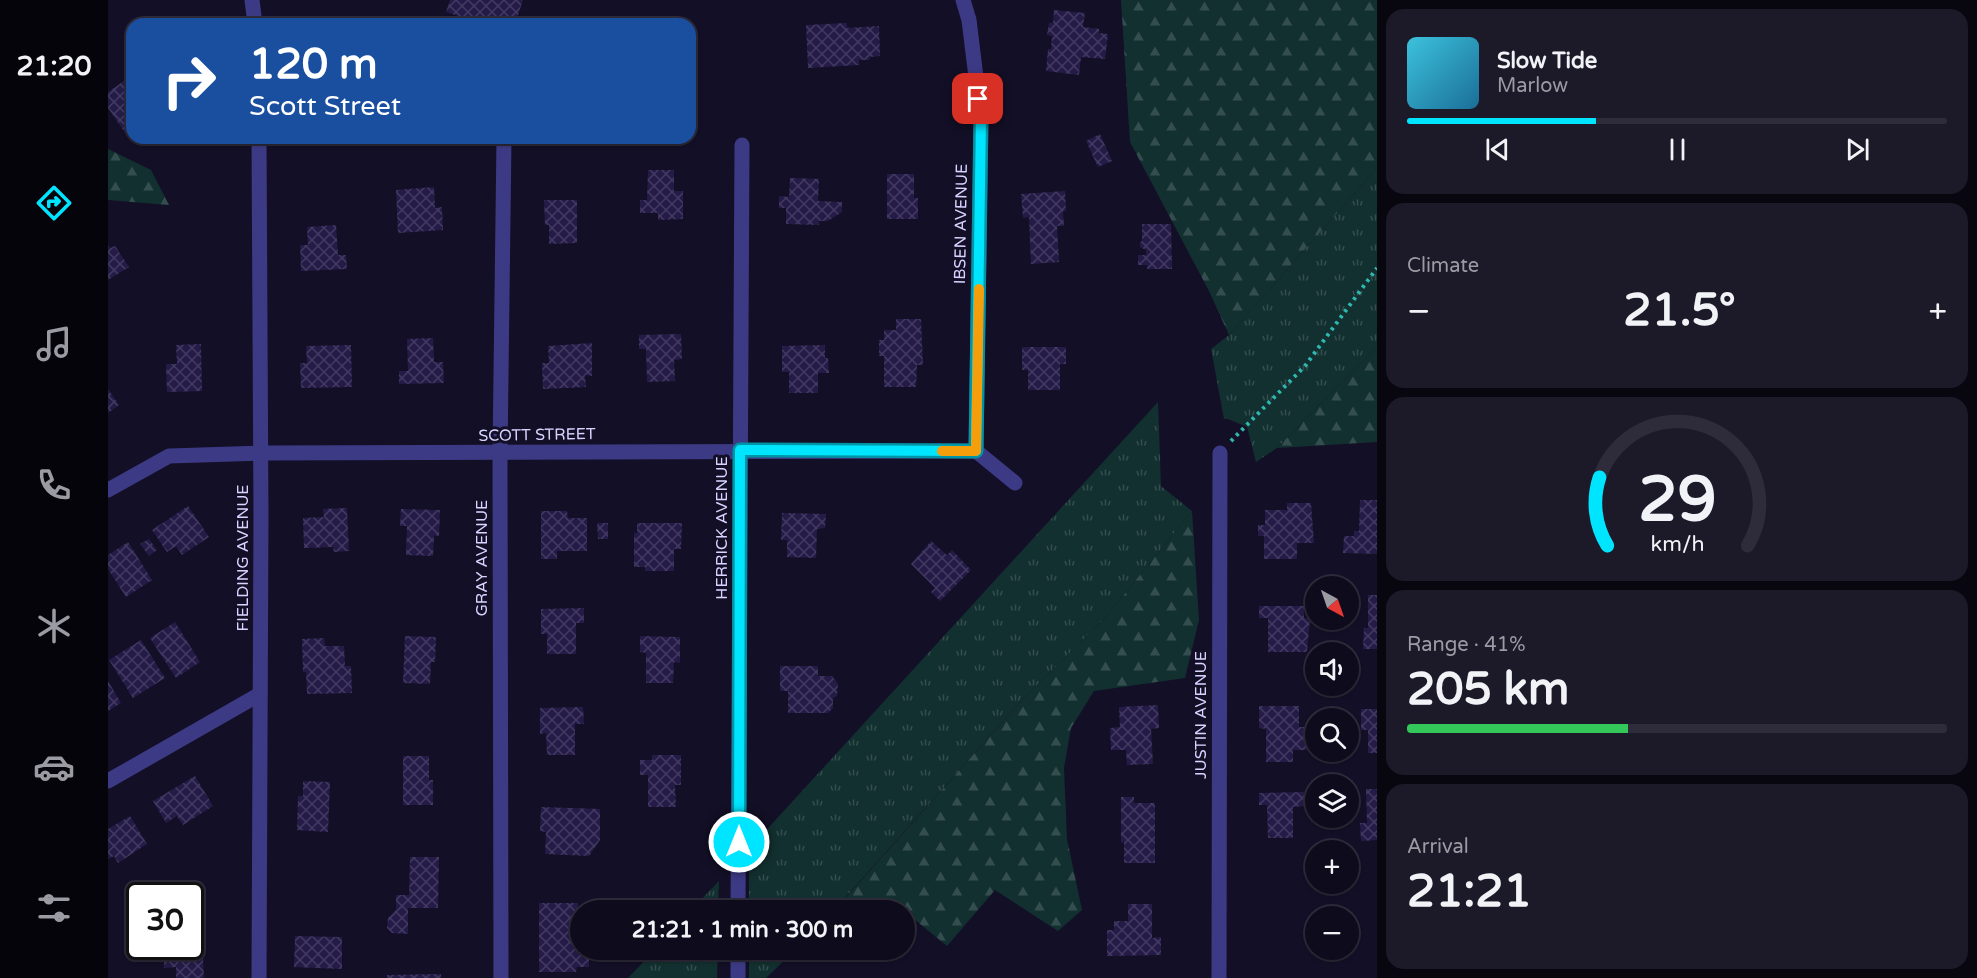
<!DOCTYPE html>
<meta charset="utf-8">
<style>
:root{--surface:#0e0b1c;--page:#1c1929;--text:#f1f3f6;--muted:#9b9ba3;--line:#2e2b3b;--accent:#00e5ff}
body{margin:0;font-family:"Varela Round",sans-serif;background:var(--page);color:var(--text);height:100vh;display:flex;flex-direction:column;font-size:22px;white-space:nowrap}
*{box-sizing:border-box;margin:0}
p{font-size:20px;color:var(--muted)}
.icon{flex:none;width:33px;height:33px;fill:none;stroke:currentColor;stroke-width:2;stroke-linecap:round;stroke-linejoin:round}
.map{position:relative;flex:1;overflow:hidden}
.panel{display:flex;flex-direction:column;gap:9px;padding:9px;background:#08060f;width:600px}
.panel>*{flex:none}
.banner{position:absolute;left:18px;top:18px;width:570px;height:126px;border-radius:18px;box-shadow:0 2px 4px #0004,0 0 0 2px var(--line);background:#1a4fa0;color:#fff;overflow:hidden}
.needle{width:39px;rotate:140deg}
.buttons{position:absolute;left:1197px;top:576px;display:grid;gap:12px}
.buttons a{display:grid;place-items:center;width:54px;height:54px;border-radius:50%;background:var(--surface);box-shadow:0 2px 4px #0004,0 0 0 2px var(--line);font-size:30px}
.speed{position:absolute;left:18px;top:882px;display:flex;gap:12px;font-size:30px;font-weight:700;text-align:center}
.speed>*{display:grid;place-content:center;width:78px;height:78px;border-radius:50%;background:var(--surface);box-shadow:0 2px 4px #0004,0 0 0 2px var(--line);line-height:1}
.speed .limit{border:3px solid #111;border-radius:9px;background:#fff;color:#111}
.pin{position:absolute;display:grid;place-items:center;width:51px;height:51px;color:#fff;margin:-26px;border-radius:12px;box-shadow:0 3px 9px #0006}
.me{position:absolute;width:66px;margin:-33px;rotate:0deg;stroke-linejoin:round;filter:drop-shadow(0 0 4px #0008)}
.turn{display:flex;align-items:center;gap:21px;height:126px;padding:0 24px;font-size:27px}
.turn .icon{width:78px;height:78px;stroke-width:2.5}
.turn b{display:block;font-size:42px;line-height:51px}
.big{font-size:45px;font-weight:700;line-height:1.1}
.panel .widget{flex:1;display:flex;flex-direction:column;justify-content:center;gap:9px;min-width:0;padding:0 21px;border-radius:18px;background:var(--page)}
.panel .dial{align-items:center;gap:0}
.dial svg{height:156px;overflow:visible;fill:none;stroke:var(--line);stroke-width:7;stroke-linecap:round;text-anchor:middle}
.dial text{fill:var(--text);stroke:none}
.song{display:flex;align-items:center;gap:18px}
.cover{width:72px;height:72px;border-radius:9px;background:linear-gradient(135deg,hsl(190 70% 55%),hsl(200 70% 35%))}
.played{height:6px;border-radius:3px;background:linear-gradient(90deg,var(--accent) 35%,var(--line) 35%)}
.keys{display:flex;justify-content:space-around;direction:ltr}
.heat{display:flex;justify-content:space-between;align-items:center;font-size:33px;direction:ltr}
.charge{height:9px;border-radius:4px;background:linear-gradient(90deg,#34c759 41%,var(--line) 0)}
.trip{position:absolute;left:462px;top:900px;width:345px;height:60px;border-radius:30px;background:var(--surface);box-shadow:0 2px 4px #0004,0 0 0 2px var(--line);font-weight:700;line-height:60px;text-align:center}
main{display:flex;flex:1;min-height:0}
.tabs{display:flex;flex-direction:column;width:108px;justify-content:space-around;align-items:center;background:#06040b;color:var(--muted)}
.tabs .icon{width:42px;height:42px}
.tabs .current{color:var(--accent)}
.tabs b{font-size:27px;color:var(--text)}
.map>svg:first-child{display:block}
</style>
<main>
<nav class="tabs">
<b>21:20</b>
<svg class="icon current" aria-label="directions" viewBox="0 0 24 24"><path d="M12 3l9 9-9 9-9-9zM9 14v-3h6M13 9l2 2-2 2"/></svg>
<svg class="icon" aria-label="music" viewBox="0 0 24 24"><path d="M9 18V5l10-2v13"/><circle cx="6" cy="18" r="3"/><circle cx="16" cy="16" r="3"/></svg>
<svg class="icon" aria-label="phone" viewBox="0 0 24 24"><path d="M5 4h4l2 5-3 2q2 4 5 5l2-3 5 2v4C11 20 4 13 5 4z"/></svg>
<svg class="icon" aria-label="climate" viewBox="0 0 24 24"><path d="M12 3v18M4 7l16 10M4 17L20 7"/></svg>
<svg class="icon" aria-label="car" viewBox="0 0 24 24"><path d="M5 17H2v-5l4-1 3-4h7l3 4 3 1v5h-3M9 17h6M6 11h13"/><circle cx="7" cy="17" r="2"/><circle cx="17" cy="17" r="2"/></svg>
<svg class="icon" aria-label="filters" viewBox="0 0 24 24"><path d="M4 7h16M4 17h16"/><circle cx="9" cy="7" r="2"/><circle cx="15" cy="17" r="2"/></svg>
</nav>
<div class="map">
<svg width="1269" height="978" viewBox="0 0 1269 978">
<defs>
<pattern id="grass-tufts" width="24" height="20" patternUnits="userSpaceOnUse" patternTransform="scale(1.5)"><rect width="24" height="20" fill="#12302f"/><path d="M3 7l-1-3M5 7V3M7 7l1-3M15 17l-1-3M17 17v-4M19 17l1-3" fill="none" stroke="#344d4e"/></pattern>
<pattern id="forest-firs" width="22" height="20" patternUnits="userSpaceOnUse" patternTransform="scale(1.5)"><rect width="22" height="20" fill="#12302f"/><path d="M5 1l3.5 6h-7zM16 11l3.5 6h-7z" fill="#344d4e"/></pattern>
<pattern id="building-cross-hatch" width="8" height="8" patternUnits="userSpaceOnUse" patternTransform="scale(1.5)"><rect width="8" height="8" fill="#241b47"/><path d="M0 0l8 8M0 8l8-8" fill="none" stroke="#433b63"/></pattern>
</defs>
<rect width="100%" height="100%" fill="#130f26"/>
<g fill="url(#grass-tufts)">
<path d="M1269 168V347L1169 448 1148 462 1139 427 1120 419H1116L1103 349 1121 335Z"/>
<path d="M1050 402 1053 486 1084 511 997 618 914 700 726 910H641V849Z"/>
<path d="M611 881 610 910H583Z"/>
<path d="M547 950H610L609 978H520Z"/>
<path d="M641 950H687L658 978H641Z"/>
</g>
<g fill="url(#forest-firs)">
<path d="M1013 0H1269V168L1121 335 1101 291 1022 142Z"/>
<path d="M0 149 43 170 61 205 0 200Z"/>
<path d="M1269 347V442L1169 448Z"/>
<path d="M1084 511 1091 620 1077 678 986 691 963 728 956 768 959 839 974 910 950 931 887 890 839 946 795 910 732 904 914 700 997 618Z"/>
</g>
<g fill="url(#building-cross-hatch)">
<path d="M342 0H415L407 24 397 22V24H391L385 22 384 24H376L338 12Z"/>
<path d="M946 10 977 13 975 27 991 29V33L1000 34 997 59 973 57 971 75 938 71 940 49H943L944 36 939 35 941 23H945Z"/>
<path d="M739 23V28L771 26 772 56 762 57 761 60H751V65L700 68 698 25Z"/>
<path d="M22 77 24 79V134L20 137 0 108V92Z"/>
<path d="M992 134 1004 161 990 167 978 141Z"/>
<path d="M540 170H566V191H575V219L550 220V213H532V200H539Z"/>
<path d="M779 174H806V198H810V219H779Z"/>
<path d="M682 178 711 179 710 201 734 202V212L720 221H711V225L678 224V208H671V196L681 197Z"/>
<path d="M326 187 327 208 334 207 335 230 290 233 288 190Z"/>
<path d="M957 191 958 211H955L956 226H949L951 262 923 264 921 217 915 218 913 194Z"/>
<path d="M436 200H469V243L441 244V225H437Z"/>
<path d="M1034 224H1063L1064 269H1039V265H1030V255H1038V250L1032 247V242L1034 241Z"/>
<path d="M228 225 230 255H238L239 269 193 271 192 245H200L199 227Z"/>
<path d="M0 244 2 248 7 246 21 267 0 280Z"/>
<path d="M788 319H813L815 365H809L808 387H776V356H771V340H776V330H788Z"/>
<path d="M573 334 574 359 566 360 567 381 539 382 538 349H531V335Z"/>
<path d="M325 338 326 362H335L336 383 291 384V371H300L299 339Z"/>
<path d="M484 343V376L477 375 478 387 435 389 434 363H441L440 346Z"/>
<path d="M93 344 94 391 59 392 58 364H69L68 345Z"/>
<path d="M243 345 244 387 193 388 192 363H199L198 346Z"/>
<path d="M717 345V358H720L721 373H710V393H681V372H674V346Z"/>
<path d="M914 347H958V364H952V390H920V370H914Z"/>
<path d="M0 389 11 405 0 413Z"/>
<path d="M1252 500H1269V554L1235 553 1236 536H1246V531H1251Z"/>
<path d="M1179 503H1203L1206 543H1189V559H1156V536H1150V525H1157V510H1179Z"/>
<path d="M80 506 101 537 74 555 68 546 59 552 44 530Z"/>
<path d="M239 508 241 551 226 552 225 547 196 548 195 518 216 517 215 509Z"/>
<path d="M293 509 332 510 331 536 326 535 325 556 298 555 299 526H292Z"/>
<path d="M433 511H459L460 518H479V551H449V559H433Z"/>
<path d="M674 513 718 514 717 528 709 529 708 558 679 557V540H673Z"/>
<path d="M489 523H500V539H490Z"/>
<path d="M529 523H574L573 549H566V571H537V567H526V533H529Z"/>
<path d="M41 539 49 550 41 556 32 544Z"/>
<path d="M823 541 839 555 844 550 863 570 832 601 823 592 827 588 803 564Z"/>
<path d="M20 542 44 580 18 597 0 569V555Z"/>
<path d="M1260 595H1269V649H1255L1256 628H1260Z"/>
<path d="M1151 606H1196V618H1202L1199 652H1160V618H1151Z"/>
<path d="M476 608V623H468V654H439V634H433V609Z"/>
<path d="M67 622 92 662 68 678 42 638Z"/>
<path d="M297 636 328 637 327 662H323L322 684 295 683Z"/>
<path d="M532 636 572 637V663L566 662 565 683H538V653L532 652Z"/>
<path d="M216 638 217 646H236L237 666H243L244 693 199 694 198 672H195L194 639Z"/>
<path d="M33 640 57 678 25 698 1 660Z"/>
<path d="M672 666H710V676H724L730 684 729 696 725 698V708L720 713H680V691H672Z"/>
<path d="M0 681 13 703 0 711Z"/>
<path d="M1050 705 1051 728 1043 729 1045 764 1019 765 1018 750H1003L1002 728 1012 727 1011 707Z"/>
<path d="M1151 706H1191V727H1199V750H1185V762H1158V729L1151 728Z"/>
<path d="M475 707 476 724H467V755H439L438 733 432 734V708Z"/>
<path d="M1253 709H1269V753H1260V730H1253Z"/>
<path d="M544 755H573V785H567L568 807H540V775H532V760H544Z"/>
<path d="M295 756H321V780H325V805H295Z"/>
<path d="M87 776 105 806 75 825 69 816 58 823 45 801Z"/>
<path d="M195 781 222 782 220 832 189 830 190 796H195Z"/>
<path d="M1258 789H1269V840L1253 841 1252 823H1259Z"/>
<path d="M1196 792V806L1185 807V838H1160L1159 805H1151V793Z"/>
<path d="M1013 797H1026V803H1047V863H1016V842L1013 843Z"/>
<path d="M433 807 492 809V840L481 856 437 854 438 832 432 831Z"/>
<path d="M22 816 39 844 10 863 6 856 0 859V829Z"/>
<path d="M302 857H331L330 908H300V934L284 933 279 928 280 918 288 910V895H301Z"/>
<path d="M431 903H470V941H472V950H481V967H469L468 972H431Z"/>
<path d="M1020 904H1044V938L1053 937V955L999 956V930H1006V921H1020Z"/>
<path d="M94 935 96 978H68V967L56 968V962H47V946H82V936Z"/>
<path d="M187 936 234 937V969L186 967Z"/>
<path d="M333 974V978H279V975Z"/>
</g>
<g fill="none" stroke-linecap="round" stroke-linejoin="round">
<path stroke="#2fb8b0" stroke-width="4" stroke-dasharray="3 4.5" stroke-linecap="butt" d="M1123 441 1197 366 1269 268"/>
<g stroke="#3d3a85" stroke-width="15">
<path d="M144 0 147 24"/>
<path d="M855 0 861 20 873 118 868 451"/>
<path d="M151 138 153 516 151 978"/>
<path d="M868 451 907 483"/>
<path d="M0 490 61 456 153 453 868 451"/>
<path d="M0 781 152 694"/>
<path d="M630 910 634 145"/>
<path d="M393 978 392 453 396 138"/>
<path d="M630 978V950"/>
<path d="M1111 978 1112 453"/>
</g>
</g>
<g fill="none" stroke-linecap="round" stroke-linejoin="round">
<g stroke="#0095a6" stroke-width="15">
<path id="route" d="M631 842 632 450 868 451 873 118 870 99"/>
</g>
<use href="#route" stroke="#00e5ff" stroke-width="10"/>
<path stroke="#f59e0b" stroke-width="10" d="M834 451H868L871 289"/>
</g>
<g text-anchor="middle" dominant-baseline="central" stroke-width="6" stroke-linejoin="round" paint-order="stroke">
<g font-size="16" fill="#d9d4ff" stroke="#130f26">
<text transform="translate(853 224) rotate(-89)">IBSEN AVENUE</text>
<text transform="translate(429 435) rotate(-1)">SCOTT STREET</text>
<text transform="translate(614 528) rotate(-90)">HERRICK AVENUE</text>
<text transform="translate(135 558) rotate(-90)">FIELDING AVENUE</text>
<text transform="translate(374 558) rotate(-90)">GRAY AVENUE</text>
<text transform="translate(1093 715) rotate(-90)">JUSTIN AVENUE</text>
</g>
</g>
</svg>
<div class="buttons">
<a><svg class="needle" viewBox="-14 -14 28 28"><path d="M0-13l5 13h-10z" fill="#e53935"/><path d="M0 13l5-13h-10z" fill="#9b9ba3"/></svg></a>
<a><svg class="icon" aria-label="sound" viewBox="0 0 24 24"><path d="M4 9h4l5-4v14l-5-4H4zM17 9q2 3 0 6"/></svg></a>
<a><svg class="icon" aria-label="search" viewBox="0 0 24 24"><circle cx="10" cy="10" r="6"/><path d="M15 15l6 6"/></svg></a>
<a><svg class="icon" aria-label="layers" viewBox="0 0 24 24"><path d="M12 4l9 5-9 5-9-5zM3 14l9 5 9-5"/></svg></a>
<a>+</a>
<a>−</a>
</div>
<div class="speed"><div class="limit">30</div></div>
<div class="pin" style="left:870px;top:99px;background:#d93025"><svg class="icon" aria-label="arrive" viewBox="0 0 24 24"><path d="M6 21V4h12l-3 4 3 4H6"/></svg></div>
<svg class="me" style="left:631px;top:842px" viewBox="-20 -20 40 40"><circle r="17" fill="#00e5ff" stroke="#fff" stroke-width="3"/><path d="M0-11L8 9 0 5-8 9z" fill="#fff"/></svg>
<div class="trip">21:21 · 1 min · 300 m</div>
<div class="banner">
<div class="turn"><svg class="icon" aria-label="right" viewBox="0 0 24 24"><path d="M7 20v-9h11M14 6l5 5-5 5"/></svg><div><b>120 m</b>Scott Street</div></div>
</div>
</div>
<section class="panel">
<div class="widget">
<div class="song"><i class="cover"></i><div><b>Slow Tide</b><p>Marlow</p></div></div>
<div class="played"></div>
<div class="keys"><svg class="icon" aria-label="previous" viewBox="0 0 24 24"><path d="M18 5L8 12l10 7zM5 5v14"/></svg><svg class="icon" aria-label="pause" viewBox="0 0 24 24"><path d="M8 5v14M16 5v14"/></svg><svg class="icon" aria-label="next" viewBox="0 0 24 24"><path d="M6 5l10 7-10 7zM19 5v14"/></svg></div>
</div>
<div class="widget"><p>Climate</p>
<div class="heat"><a>−</a><b class="big">21.5°</b><a>+</a></div>
</div>
<div class="widget dial"><svg viewBox="0 0 100 80">
<path d="M14 69A42 42 0 1 1 86 69"/>
<path d="M14 69A42 42 0 0 1 10 34" stroke="#00e5ff"/>
<text x="50" y="56" font-size="32" font-weight="700">29</text>
<text x="50" y="72" font-size="11">km/h</text>
</svg></div>
<div class="widget"><p>Range · 41%</p><b class="big">205 km</b><div class="charge"></div></div>
<div class="widget"><p>Arrival</p><b class="big">21:21</b></div>
</section>
</main>
